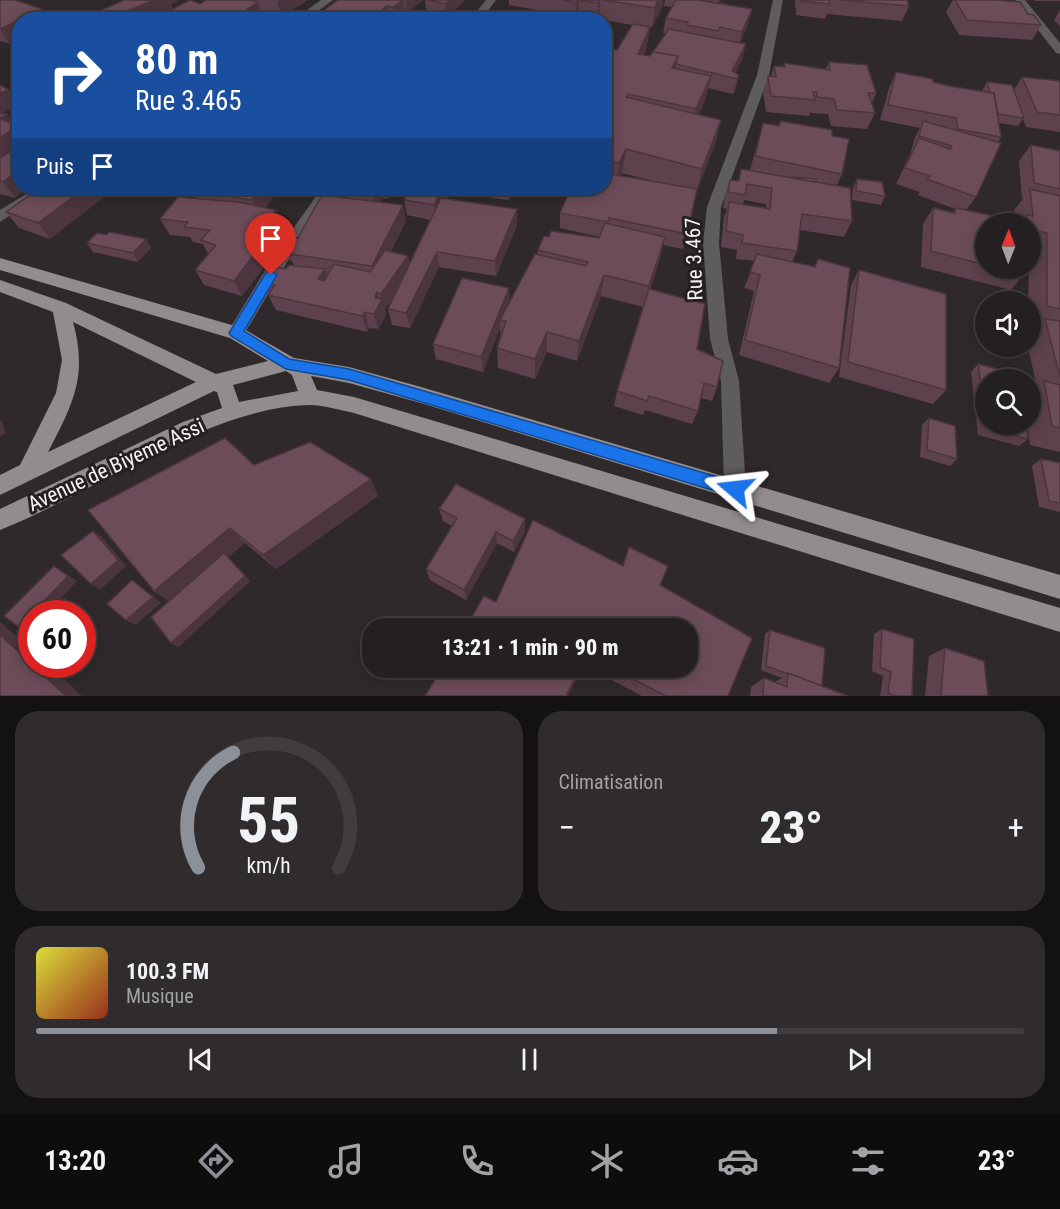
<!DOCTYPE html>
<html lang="fr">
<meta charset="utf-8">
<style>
:root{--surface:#241f20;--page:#302c2d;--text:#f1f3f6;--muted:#a3a2a5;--line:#413d3e;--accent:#8c9099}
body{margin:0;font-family:"Roboto Condensed",sans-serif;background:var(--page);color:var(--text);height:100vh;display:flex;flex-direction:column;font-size:22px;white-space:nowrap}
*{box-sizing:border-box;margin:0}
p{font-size:20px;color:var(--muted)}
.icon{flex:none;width:33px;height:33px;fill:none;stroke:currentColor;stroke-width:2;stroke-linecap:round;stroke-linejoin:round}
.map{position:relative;height:696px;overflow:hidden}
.details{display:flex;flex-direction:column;gap:15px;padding:15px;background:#141112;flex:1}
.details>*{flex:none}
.hud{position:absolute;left:12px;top:12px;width:600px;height:183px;border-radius:24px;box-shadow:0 3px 15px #0003,0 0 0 2px var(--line);background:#1a4fa0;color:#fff;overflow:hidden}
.needle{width:39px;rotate:1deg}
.tools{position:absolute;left:975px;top:213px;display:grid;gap:12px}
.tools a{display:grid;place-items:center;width:66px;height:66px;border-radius:50%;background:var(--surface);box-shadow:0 3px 15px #0003,0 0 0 2px var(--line);font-size:30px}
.speed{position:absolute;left:18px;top:600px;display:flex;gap:12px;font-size:30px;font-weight:700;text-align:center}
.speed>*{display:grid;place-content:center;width:78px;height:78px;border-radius:50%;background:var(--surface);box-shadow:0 3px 15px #0003,0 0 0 2px var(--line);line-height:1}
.speed .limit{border:9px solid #d22;background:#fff;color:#111}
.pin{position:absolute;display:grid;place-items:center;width:51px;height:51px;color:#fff;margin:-62px -26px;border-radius:50% 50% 50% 0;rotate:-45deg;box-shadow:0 0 6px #0007}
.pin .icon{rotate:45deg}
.me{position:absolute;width:66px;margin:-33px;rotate:287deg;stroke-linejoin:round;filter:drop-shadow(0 0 4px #0008)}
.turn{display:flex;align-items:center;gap:21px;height:126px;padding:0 24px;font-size:27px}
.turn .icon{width:78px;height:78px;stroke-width:2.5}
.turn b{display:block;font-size:42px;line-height:51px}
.then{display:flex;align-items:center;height:57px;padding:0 24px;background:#0003;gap:12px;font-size:22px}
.big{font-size:45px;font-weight:800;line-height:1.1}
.details .widget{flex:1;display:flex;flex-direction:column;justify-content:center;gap:9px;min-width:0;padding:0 21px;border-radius:24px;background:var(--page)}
.details .dial{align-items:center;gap:0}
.dial svg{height:156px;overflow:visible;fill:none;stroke:var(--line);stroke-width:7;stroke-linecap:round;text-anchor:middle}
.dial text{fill:var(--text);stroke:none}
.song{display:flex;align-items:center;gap:18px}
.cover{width:72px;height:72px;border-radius:9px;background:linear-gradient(135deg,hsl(60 70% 55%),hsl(10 70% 35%))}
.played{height:6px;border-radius:3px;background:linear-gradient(90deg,var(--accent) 75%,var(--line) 75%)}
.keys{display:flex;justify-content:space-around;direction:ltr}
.heat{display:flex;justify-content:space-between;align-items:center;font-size:33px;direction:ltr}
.details .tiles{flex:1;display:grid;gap:15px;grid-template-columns:1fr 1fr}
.widget:last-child{grid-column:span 2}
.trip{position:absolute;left:362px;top:618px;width:336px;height:60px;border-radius:24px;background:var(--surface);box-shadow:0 3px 15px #0003,0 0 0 2px var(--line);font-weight:800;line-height:60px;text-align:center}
.menu{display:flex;height:96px;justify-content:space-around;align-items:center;background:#0e0c0d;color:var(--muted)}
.menu .icon{width:42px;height:42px}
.menu .active{color:var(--accent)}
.menu b{font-size:27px;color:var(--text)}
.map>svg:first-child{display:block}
</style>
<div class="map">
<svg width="1060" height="696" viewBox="0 0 1060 696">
<rect width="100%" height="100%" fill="#30292b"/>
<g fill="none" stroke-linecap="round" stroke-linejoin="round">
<g fill="#5f5c5d" fill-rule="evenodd">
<path d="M321 0H333L306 20H293Z"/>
<path d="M486 0H496L481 20H470Z"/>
<path d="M773 0H783L769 75 721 207 719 243 728 339 739 381 746 489 742 496 735 499 728 496 724 489 721 381 710 339 703 243 707 207 757 75Z"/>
<path d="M1015 0H1025L1060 43V54L1056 53Z"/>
<path d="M36 188H52L0 222V210Z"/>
<path d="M322 188H336L289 259 242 338 236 340 230 338 227 333 230 328 277 251Z"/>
</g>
<path fill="#938c8e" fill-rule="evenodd" d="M0 258 242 328 294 358 349 367 421 387 1060 575V599L421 403 349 383 311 376 317 390 354 397 1060 608V632L354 413C340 410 323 405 309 405 205 408 95 493 0 530V509L183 422 222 408 217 392 214 391 0 495V475L20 465 56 393 62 360 53 312 0 292V280L66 303 216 374 268 361 230 338 0 270ZM73 322 196 382 48 452C73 404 88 376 73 322ZM286 371 292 375 298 391 239 402 233 385Z"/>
</g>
<g fill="#5d414c" fill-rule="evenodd">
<path d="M0 0 20 20V39L10 44 2 41 0 42Z"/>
<path d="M206 0H308L282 16 261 11 262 17 259 20H172L169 11 149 20H80L171 5 173 9 200 4Z"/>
<path d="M338 0H423L407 13H405V15L399 20H284L316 16Z"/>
<path d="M425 0H465L447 18 427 15Z"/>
<path d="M509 0H663V5L652 27H650L646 50 644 55 650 56 666 33H663L666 18 672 7 664 6 665 0H720L719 3 748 24 740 43 746 44 742 59 735 73 739 75 735 90 733 94 708 88 705 100 699 114 721 120 715 144 696 193 683 249 663 245 660 258 650 290 697 349 717 387 712 401 701 398 698 411 692 424 645 410 643 415 614 406 617 391 643 307 601 296 577 361 547 352 535 379 498 368 497 348 501 337 500 328 483 372 436 359 433 344 510 301 537 255 538 250 549 237 599 238 600 237 560 228V213L604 188V48L617 50 632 25 604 20H560L553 18V13L509 5ZM622 173 649 180 621 176Z"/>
<path d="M795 0H907L909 6 902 21 827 14 825 19 796 15Z"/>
<path d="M953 0H995L1028 14 1041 25 1032 40 959 35 946 12Z"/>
<path d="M1034 0H1060V1H1035Z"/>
<path d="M1060 10V26L1054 20Z"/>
<path d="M829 62 876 93 872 103 875 113 867 129 831 126 828 114 811 113V110L809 116 766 112 763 92 768 76H771L774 66 783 67 784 63 826 69Z"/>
<path d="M896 72 954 87 982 91 987 82 1014 90 1022 77 1060 81V132L1026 127 1023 119 1018 126 999 123 1001 137 998 142 976 197 966 210 986 224V268H1024V274L1011 290 921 267 923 224 933 208 952 213 955 209 918 195 920 192 896 184 911 152 915 137 920 128 880 120 889 88Z"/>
<path d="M0 85 19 105 2 113 7 114 12 123 20 126V188L15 198 0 194Z"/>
<path d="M763 123 832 136 842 174 837 185 852 221 844 237 800 230 797 251 792 262 814 267 818 259 839 368 829 383 739 355 754 291 744 288 755 261 736 259 737 250 721 247 724 217 727 209 723 208 725 195 730 180 738 181 741 169 750 170ZM744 200 766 204V208L743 204Z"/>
<path d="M1031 145 1060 151V452L1030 445 1027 424H1030V394L1037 388 1028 346H1030V334L1036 328 1030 327V302H1028L1029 268H1030V224H1015L1014 210 1023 199H1022L1019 161Z"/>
<path d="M857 179 885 196 881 205 852 200 853 188Z"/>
<path d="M40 188 50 239 19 228 6 212Z"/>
<path d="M280 188 265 208 276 210 282 226 262 251 267 263 242 296 204 285 195 270 208 254 203 244 193 242 190 237 170 235 160 219 195 198 192 191Z"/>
<path d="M326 188H393V190L388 199 383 198 380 202 406 221 391 251 408 256 410 264 431 220 407 215 404 200 410 188H518L508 200 451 192 447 199 517 225 496 276 439 267 410 328 392 325 388 309 396 293 385 309 386 315 378 329 369 328 367 332 276 310 268 295 269 293 265 283 294 265 292 261H290L284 245 298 238 329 196Z"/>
<path d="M87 243 151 248 138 262 93 252Z"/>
<path d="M859 270 946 390 933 404 839 377 851 285Z"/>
<path d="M978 364 986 380V424H1026L1028 439 1019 446 978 435 971 372Z"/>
<path d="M929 418 957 459 950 466 920 457 922 425Z"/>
<path d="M1041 459 1060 463V512L1039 507 1032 466Z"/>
<path d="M254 465 378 496 276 569 245 543 228 557 250 581 178 647 171 643 169 601 154 591Z"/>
<path d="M439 509 525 531 514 552 497 543 466 600 430 580 426 569 452 526 443 521Z"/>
<path d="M629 547 660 585 728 696H642L589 668H687L496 602 623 566Z"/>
<path d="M882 629 912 696H880L883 676 872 671 874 634Z"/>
<path d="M770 630 822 686 848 696H750L751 687 764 678 775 682 782 678 761 670 765 634Z"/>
<path d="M945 648 988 696H925L929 656Z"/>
</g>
<g fill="#4c353e">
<path d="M154 0H179L171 5 173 10 149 20H133L129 10Z"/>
<path d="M280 0H308L282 16 277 2Z"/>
<path d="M403 0 405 15 399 20H395L393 7Z"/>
<path d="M405 0H423L407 13Z"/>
<path d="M449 0H465L447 18 446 4Z"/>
<path d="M579 0 578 20H575L576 3Z"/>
<path d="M600 0 599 19 597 20 598 3Z"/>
<path d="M658 0H663V5L652 27 655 8Z"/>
<path d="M258 2 262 17 259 20H231Z"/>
<path d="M387 6 390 20H370Z"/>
<path d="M42 9 48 20H20Z"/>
<path d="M752 9 748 24 738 47 742 32Z"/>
<path d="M188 12 191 20H182L180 16Z"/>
<path d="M20 20V39L10 44 0 29Z"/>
<path d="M650 27 646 50 634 78 638 54Z"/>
<path d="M746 44 742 59 733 78 732 71Z"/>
<path d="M678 56 673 80 672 68Z"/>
<path d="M739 75 735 90 733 94 737 79Z"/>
<path d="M711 76 705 100 690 133 696 109Z"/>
<path d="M9 90 19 105 0 114V93Z"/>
<path d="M7 114 13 123 1 131 0 119Z"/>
<path d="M721 120 715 144 696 193 702 169Z"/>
<path d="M19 126 20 148 11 147 14 151 0 160V137Z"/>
<path d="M626 149 622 173 615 188 619 163Z"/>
<path d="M20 169V188H28L15 198 3 182Z"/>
<path d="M85 188H116L50 239 38 223Z"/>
<path d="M262 188H280L259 216 252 200Z"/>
<path d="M376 188H381L383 198 376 209 373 193Z"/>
<path d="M386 188H393V190L388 199Z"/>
<path d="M443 188H450L451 192 436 221 434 205Z"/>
<path d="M508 188H518L508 200Z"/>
<path d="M403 205 406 221 376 282 372 266Z"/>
<path d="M517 209V225L496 276 495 261Z"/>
<path d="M276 210 282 226 262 251 267 263 242 296 234 281 247 245Z"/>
<path d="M665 237 660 258 644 307 649 286Z"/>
<path d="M146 239 151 248 138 262 133 253Z"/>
<path d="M437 252 439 267 410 328 406 313Z"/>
<path d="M408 256 412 271 385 309 386 315 378 329 374 314 375 298 377 292 380 303 382 300 381 294Z"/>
<path d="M325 269 331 285 318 279Z"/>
<path d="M604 275 601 296 577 361 579 341Z"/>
<path d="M509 288 510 303 500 320V328L483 372 481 357Z"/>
<path d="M365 312 369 328 367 332 362 316Z"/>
<path d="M547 332V352L535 379V359Z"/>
<path d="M0 420 2 421 6 433 0 436Z"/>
<path d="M371 479 378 496 276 569 263 555Z"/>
<path d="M525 519V531L514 552 513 541Z"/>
<path d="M230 528 245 543 228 557 250 581 178 647 171 643 173 604 154 591Z"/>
<path d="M93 531 102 537 126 566 100 590 91 584Z"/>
<path d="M496 532 497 543 466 600 464 590Z"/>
<path d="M54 566 77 581 47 614H32Z"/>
<path d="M132 580 161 603 135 625 126 620Z"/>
<path d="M32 614V630L30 631 19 627Z"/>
<path d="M0 622 32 650V664L0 635Z"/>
<path d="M32 664H48L82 696H66Z"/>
<path d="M580 668H582L568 696H566Z"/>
</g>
<g fill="#6c4c58" stroke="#4c353e" stroke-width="1.5">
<path d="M0 0H15L42 9 0 29Z"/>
<path d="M124 0H154L129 10 147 17 142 20H80Z"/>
<path d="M190 0 200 4 206 0H248L258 2 231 20H217L188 12 180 16 169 11Z"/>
<path d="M338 0H403L393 7 387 6 370 20H284L295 11 316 16Z"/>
<path d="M426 0H449L446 4Z"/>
<path d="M562 0H579L576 3Z"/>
<path d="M579 0H600L598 3Z"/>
<path d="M603 0H658L655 8Z"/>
<path d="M676 0H699L752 9 742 32 720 27 718 31 687 25 688 22 666 18Z"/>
<path d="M699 0H720L718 3Z"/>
<path d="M801 0H829L830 4 801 1Z"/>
<path d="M841 0H907L909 6Z"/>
<path d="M955 0H995L1020 2 1028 14 1034 15 1041 25 967 20Z"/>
<path d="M633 24 650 27 638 54 650 56 653 51 678 56 672 68 711 76 696 109 628 94 626 97 721 120 702 169 626 149 619 163 604 160V118L611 107 604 106V48L617 50Z"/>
<path d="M669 29 746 44 732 71 739 75 737 79 676 64 678 56 653 52Z"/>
<path d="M829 62 867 65 876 93H868L875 113 837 110 834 99 817 97V92H813L815 100 771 96 768 76 776 77 774 66 785 67 784 63 830 70Z"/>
<path d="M896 72 933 79V82L954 87 994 93 1001 137 958 129 956 118 888 105Z"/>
<path d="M1022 77 1060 81V115L1037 112Z"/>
<path d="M987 82 1012 85 1024 118 998 114 994 93H990Z"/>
<path d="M0 85 9 90 0 93Z"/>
<path d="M0 113 7 114 0 119Z"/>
<path d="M0 119 19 126 0 137Z"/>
<path d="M781 121 832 130V136L849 139 842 174 755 156 763 123 779 126Z"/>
<path d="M923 121 1001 143 976 197 927 179 930 176 905 168 919 138 950 149 952 146 919 136Z"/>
<path d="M20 141V169L3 182 0 181V156L2 157 15 148 11 147Z"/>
<path d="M1031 145 1060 151V189L1034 183Z"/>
<path d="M741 169 850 188 852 221 802 214 797 251 742 243 743 235 726 231 729 202 770 209 772 188 747 184 745 195 728 192 730 180 739 181Z"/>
<path d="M604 173 697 189 687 234 609 218 608 222 560 213 571 188H604Z"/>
<path d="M793 177 816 179V182L794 178Z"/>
<path d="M857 179 882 182 885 196 856 191Z"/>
<path d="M40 188H85L38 223 6 212Z"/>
<path d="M196 188H262L252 200 192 191Z"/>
<path d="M333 188H376L373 193Z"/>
<path d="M410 188H443L434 205 404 200Z"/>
<path d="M1030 189 1060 196V309L1047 306V233L1030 229V224H1027V215L1033 216Z"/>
<path d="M322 195 403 205 372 266 289 254 294 246 284 245 289 237 298 238Z"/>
<path d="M178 197 238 202 276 210 247 245 260 247 234 281 195 270 216 245 201 240 210 230 184 227 188 222 160 219Z"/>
<path d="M441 198 517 209 495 261 437 252 406 313 388 309Z"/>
<path d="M933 208 955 213 956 208 994 216 995 223 996 224H986V265L931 251Z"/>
<path d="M605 223 665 237 649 286 604 275 579 341 547 332 535 359 497 348 506 321 500 320 535 254 586 266 588 262 538 250 544 236 549 237 551 231 599 238Z"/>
<path d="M109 232 146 239 133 253 87 243 97 233 107 235Z"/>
<path d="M385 250 408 256 381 294 377 292 375 298 382 299 374 314 365 312 362 316 268 295 275 285 265 283 275 267 286 269 289 265 325 269 318 279 324 281 334 264 370 272Z"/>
<path d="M757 254 815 267 818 259 850 268 839 368 745 340 760 275 750 272Z"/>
<path d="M1002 268H1024V274Z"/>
<path d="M859 270 946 294V390L848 362Z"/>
<path d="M462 278 509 288 481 357 433 344Z"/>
<path d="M649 289 705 304 697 349 723 361 717 387 704 383 698 411 649 396 647 401 617 391Z"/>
<path d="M1045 319 1060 321V377Z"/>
<path d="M978 364 1019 374 1020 380H986V421Z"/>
<path d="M1044 381 1060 385V428L1052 426Z"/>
<path d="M929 418 955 426 957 459 927 450Z"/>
<path d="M986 424H1026L1028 439 986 428Z"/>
<path d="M225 438 254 465 310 442 371 479 263 555 230 528 154 591 88 510Z"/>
<path d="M1041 459 1060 463V503L1049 501Z"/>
<path d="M456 484 525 519 513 541 496 532 464 590 426 569 457 518 439 509Z"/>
<path d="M533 520 623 566 629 547 668 566 660 585 752 638 728 696H666L612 668H687V628H465L484 596 496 602Z"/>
<path d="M93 531 118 560 91 584 61 555Z"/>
<path d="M224 553 245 576 171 643 151 617Z"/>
<path d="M54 566 68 576 19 627 4 616Z"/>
<path d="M132 580 153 597 126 620 107 604Z"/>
<path d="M882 629 914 639 912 696H895L888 693 891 672 880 667Z"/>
<path d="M770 630 825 648 822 686 766 666Z"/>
<path d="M0 635 32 664 66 696H0Z"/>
<path d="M945 648 984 661 988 696H941Z"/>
<path d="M442 668H580L566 696H425Z"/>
<path d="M788 673 848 696H763L764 678 787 687Z"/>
</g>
<path fill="#1a73e8" stroke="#114b97" stroke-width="1.5" d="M271 270 277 275 244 331 289 359 349 369 735 482 741 484 743 489 741 495 735 497 349 380 286 369 231 336 229 333 267 271Z"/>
<g text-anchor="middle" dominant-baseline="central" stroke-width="6" stroke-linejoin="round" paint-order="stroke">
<g font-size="21" fill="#f7f2f4" stroke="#261f22">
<text transform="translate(694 259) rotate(-92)">Rue 3.467</text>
<text transform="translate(116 465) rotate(-25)">Avenue de Biyeme Assi</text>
</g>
</g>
</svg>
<div class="tools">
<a><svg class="needle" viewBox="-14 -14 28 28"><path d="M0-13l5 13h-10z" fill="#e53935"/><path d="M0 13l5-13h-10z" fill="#a3a2a5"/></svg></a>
<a><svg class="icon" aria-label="sound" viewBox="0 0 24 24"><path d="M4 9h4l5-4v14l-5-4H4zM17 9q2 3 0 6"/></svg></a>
<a><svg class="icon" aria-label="search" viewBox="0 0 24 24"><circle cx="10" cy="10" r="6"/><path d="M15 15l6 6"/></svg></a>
</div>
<div class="speed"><div class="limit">60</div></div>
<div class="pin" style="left:271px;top:275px;background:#d93025"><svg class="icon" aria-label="arrive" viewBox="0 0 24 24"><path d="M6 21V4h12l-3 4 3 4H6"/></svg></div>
<svg class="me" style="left:735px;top:489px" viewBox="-20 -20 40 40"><path d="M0-17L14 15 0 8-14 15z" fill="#1a73e8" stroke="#fff" stroke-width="4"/></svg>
<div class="trip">13:21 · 1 min · 90 m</div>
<div class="hud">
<div class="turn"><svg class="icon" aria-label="right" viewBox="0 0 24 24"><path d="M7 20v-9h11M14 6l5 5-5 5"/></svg><div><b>80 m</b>Rue 3.465</div></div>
<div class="then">Puis<svg class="icon" aria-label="arrive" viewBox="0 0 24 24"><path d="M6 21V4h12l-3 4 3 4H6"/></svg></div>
</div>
</div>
<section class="details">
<div class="tiles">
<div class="widget dial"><svg viewBox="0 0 100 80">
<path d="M14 69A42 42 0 1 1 86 69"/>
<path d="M14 69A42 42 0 0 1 32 10" stroke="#8c9099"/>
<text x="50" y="56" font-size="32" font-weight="700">55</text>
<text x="50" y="72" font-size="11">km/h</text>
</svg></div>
<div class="widget"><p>Climatisation</p>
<div class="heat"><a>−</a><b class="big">23°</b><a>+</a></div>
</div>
<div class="widget">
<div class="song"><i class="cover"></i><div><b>100.3 FM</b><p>Musique</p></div></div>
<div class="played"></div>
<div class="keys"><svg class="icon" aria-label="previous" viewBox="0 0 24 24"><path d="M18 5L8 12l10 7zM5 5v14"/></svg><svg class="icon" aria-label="pause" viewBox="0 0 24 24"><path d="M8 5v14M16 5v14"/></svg><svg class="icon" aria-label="next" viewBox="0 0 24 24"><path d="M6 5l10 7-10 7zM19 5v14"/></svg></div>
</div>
</div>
</section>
<nav class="menu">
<b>13:20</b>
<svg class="icon active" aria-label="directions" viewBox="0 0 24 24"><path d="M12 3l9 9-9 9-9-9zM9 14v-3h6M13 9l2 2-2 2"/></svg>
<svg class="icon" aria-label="music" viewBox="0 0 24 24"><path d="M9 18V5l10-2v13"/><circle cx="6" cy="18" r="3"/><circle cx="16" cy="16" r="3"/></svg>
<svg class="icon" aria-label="phone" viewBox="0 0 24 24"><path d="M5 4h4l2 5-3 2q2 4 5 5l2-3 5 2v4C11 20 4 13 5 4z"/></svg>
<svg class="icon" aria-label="climate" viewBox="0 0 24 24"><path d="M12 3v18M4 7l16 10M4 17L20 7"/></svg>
<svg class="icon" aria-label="car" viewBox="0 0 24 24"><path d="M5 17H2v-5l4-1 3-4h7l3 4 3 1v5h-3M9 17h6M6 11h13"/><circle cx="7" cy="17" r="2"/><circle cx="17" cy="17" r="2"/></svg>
<svg class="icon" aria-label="filters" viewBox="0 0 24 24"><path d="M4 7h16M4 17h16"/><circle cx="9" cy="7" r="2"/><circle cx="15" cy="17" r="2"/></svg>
<b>23°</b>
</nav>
